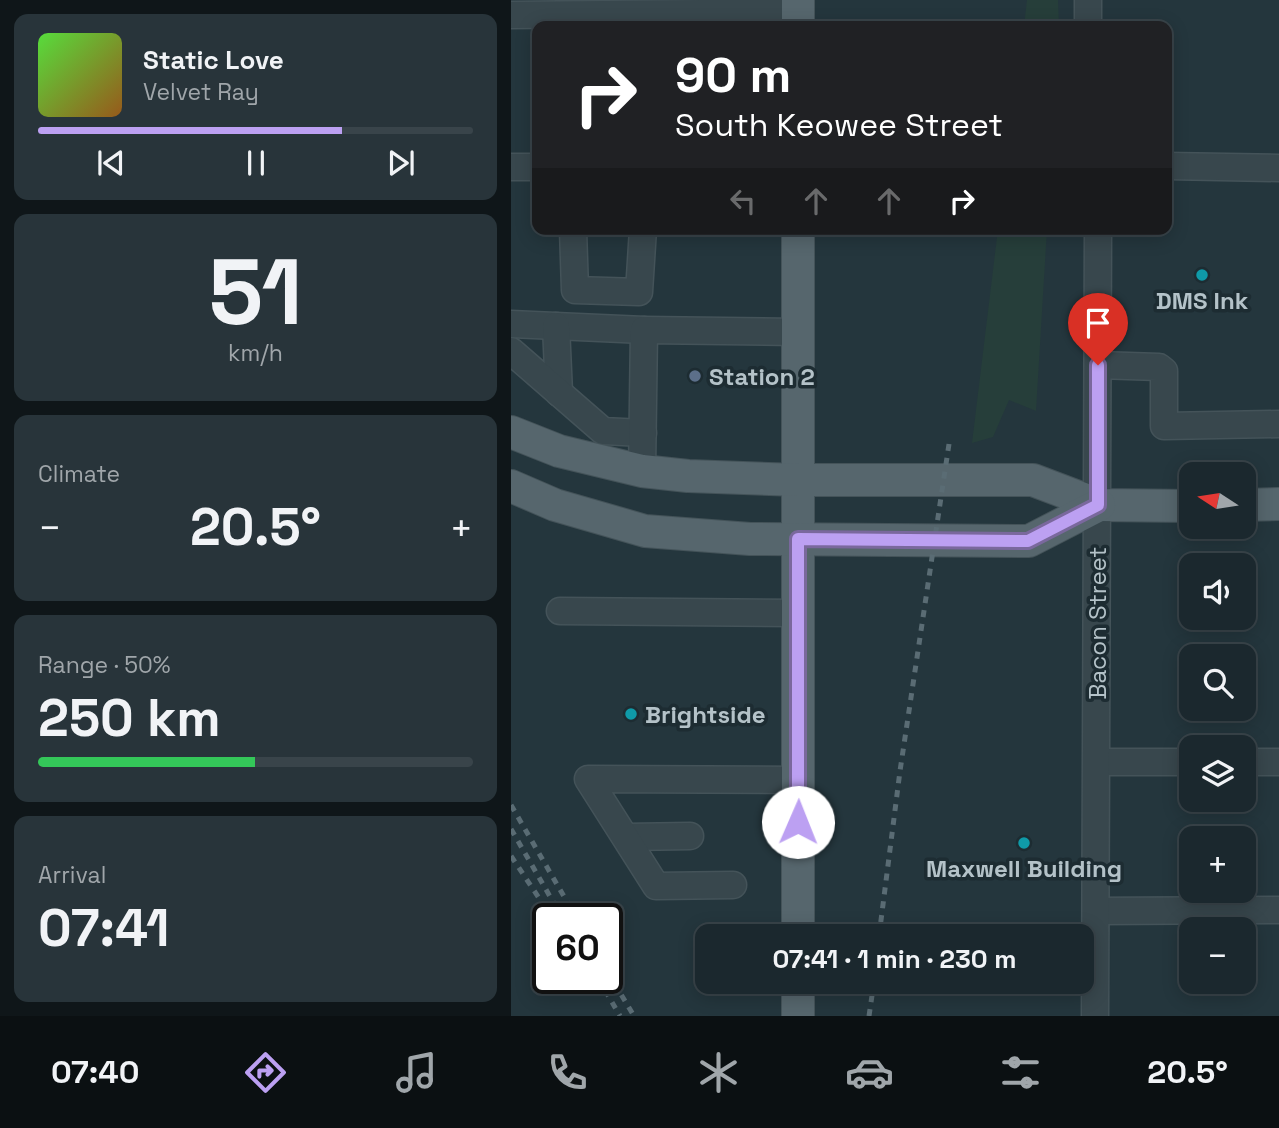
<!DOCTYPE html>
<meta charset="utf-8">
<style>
:root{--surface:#1b282e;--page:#28343a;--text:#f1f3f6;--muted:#a0a6aa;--line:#39444a;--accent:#bca0f2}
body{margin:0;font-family:"Space Grotesk",sans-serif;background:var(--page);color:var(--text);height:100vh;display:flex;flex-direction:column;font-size:26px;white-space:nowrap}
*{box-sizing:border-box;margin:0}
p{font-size:23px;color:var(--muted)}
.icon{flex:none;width:38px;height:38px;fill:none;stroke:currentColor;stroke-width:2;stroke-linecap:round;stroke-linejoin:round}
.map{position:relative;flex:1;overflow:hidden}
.details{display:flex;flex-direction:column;gap:14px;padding:14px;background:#0f1619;width:511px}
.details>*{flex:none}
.guide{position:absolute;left:21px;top:21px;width:640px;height:214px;border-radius:14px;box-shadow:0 4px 18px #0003,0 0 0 2px var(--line);background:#202124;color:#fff;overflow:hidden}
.needle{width:46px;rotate:282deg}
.controls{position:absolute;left:668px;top:462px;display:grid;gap:14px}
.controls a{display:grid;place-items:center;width:77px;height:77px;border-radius:14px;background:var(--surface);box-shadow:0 4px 18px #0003,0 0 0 2px var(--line);font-size:35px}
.speed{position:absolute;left:21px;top:903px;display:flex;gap:14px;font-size:35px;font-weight:700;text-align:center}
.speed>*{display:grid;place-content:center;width:91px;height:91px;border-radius:50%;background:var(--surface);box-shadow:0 4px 18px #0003,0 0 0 2px var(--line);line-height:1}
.speed .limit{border:4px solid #111;border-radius:10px;background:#fff;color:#111}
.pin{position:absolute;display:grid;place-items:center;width:60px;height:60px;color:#fff;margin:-72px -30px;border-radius:50% 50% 50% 0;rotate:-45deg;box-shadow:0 0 7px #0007}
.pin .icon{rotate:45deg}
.me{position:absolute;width:77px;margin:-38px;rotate:1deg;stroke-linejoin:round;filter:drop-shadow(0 0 5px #0008)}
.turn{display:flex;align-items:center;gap:24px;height:147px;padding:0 28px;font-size:32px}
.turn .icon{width:91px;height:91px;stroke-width:2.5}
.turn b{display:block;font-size:49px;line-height:60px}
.lanes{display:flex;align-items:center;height:66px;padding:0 28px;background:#0003;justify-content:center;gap:35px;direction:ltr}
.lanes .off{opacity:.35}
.big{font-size:52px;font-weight:800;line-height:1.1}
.details .widget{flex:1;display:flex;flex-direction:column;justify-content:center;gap:10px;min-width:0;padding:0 24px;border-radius:14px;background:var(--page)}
.details .dial{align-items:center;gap:0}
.dial b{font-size:91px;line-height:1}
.song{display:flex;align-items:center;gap:21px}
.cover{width:84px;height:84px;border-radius:10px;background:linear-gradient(135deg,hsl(110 70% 55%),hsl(30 70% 35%))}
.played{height:7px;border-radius:4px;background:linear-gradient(90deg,var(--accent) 70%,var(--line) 70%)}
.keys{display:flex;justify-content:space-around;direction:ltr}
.heat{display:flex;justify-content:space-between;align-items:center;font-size:38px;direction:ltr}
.charge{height:10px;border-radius:5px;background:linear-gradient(90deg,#34c759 50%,var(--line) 0)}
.trip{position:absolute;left:184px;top:924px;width:399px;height:70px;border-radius:14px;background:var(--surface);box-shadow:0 4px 18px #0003,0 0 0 2px var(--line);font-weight:800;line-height:70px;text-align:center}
.dock{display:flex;height:112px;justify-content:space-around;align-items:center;background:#0b1012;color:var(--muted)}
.dock .icon{width:49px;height:49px}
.dock .selected{color:var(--accent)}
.dock b{font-size:32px;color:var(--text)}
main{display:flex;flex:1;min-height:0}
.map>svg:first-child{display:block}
</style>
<main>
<section class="details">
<div class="widget">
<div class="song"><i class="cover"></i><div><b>Static Love</b><p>Velvet Ray</p></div></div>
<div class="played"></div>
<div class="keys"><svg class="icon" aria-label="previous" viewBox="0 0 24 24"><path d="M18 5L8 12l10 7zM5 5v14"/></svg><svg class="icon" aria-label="pause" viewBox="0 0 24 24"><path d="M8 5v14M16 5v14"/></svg><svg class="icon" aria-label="next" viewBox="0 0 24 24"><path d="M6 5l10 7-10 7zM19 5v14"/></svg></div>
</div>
<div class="widget dial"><b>51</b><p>km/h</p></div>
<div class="widget"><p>Climate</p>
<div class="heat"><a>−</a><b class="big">20.5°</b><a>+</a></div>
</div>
<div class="widget"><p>Range · 50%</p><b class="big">250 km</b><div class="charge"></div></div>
<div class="widget"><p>Arrival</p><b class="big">07:41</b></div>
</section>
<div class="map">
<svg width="768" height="1016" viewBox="0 0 768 1016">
<rect width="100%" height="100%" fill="#24363d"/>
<g fill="#263e3a">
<path d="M516 0H547L548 26H513Z"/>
<path d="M487 229H536L525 411 498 400 482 437 461 443Z"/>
</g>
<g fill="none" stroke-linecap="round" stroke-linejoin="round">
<g stroke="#445359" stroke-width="29">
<g id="minor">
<path d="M0 15 287 12"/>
<path d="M577 26V0"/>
<path d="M656 166 768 168"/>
<path d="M0 167H26"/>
<path d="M62 229 64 290 128 292 132 229"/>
<path d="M0 324 133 330"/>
<path d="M45 326 48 393"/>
<path d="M0 351 92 431 132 433"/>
<path d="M587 365 648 367 653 371V426L768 424"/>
<path d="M131 471 133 330 287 332"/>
<path d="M49 611 287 613"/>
<path d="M586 762H681"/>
<path d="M733 762H768"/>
<path d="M116 837 179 836"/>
<path d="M222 885 145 886 77 779 287 780"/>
<path d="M585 911 768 910"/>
<path d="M584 1016 587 229"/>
</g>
</g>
<g stroke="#445359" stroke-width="34">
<g id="major">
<path d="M287 0V26"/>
<path d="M287 229V936"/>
<path d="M0 432 48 451 131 471 177 476 287 480H522L588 505 681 506"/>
<path d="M0 486 44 505 134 531 239 539 518 541 588 505"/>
<path d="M733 505 768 504"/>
<path d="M287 982V1016"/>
</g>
</g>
<use href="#minor" stroke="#38474d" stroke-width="26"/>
<use href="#major" stroke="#56666d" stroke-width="32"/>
<g stroke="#5a6c74" stroke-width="5" stroke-dasharray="7 7" stroke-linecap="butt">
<path d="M0 805 66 919"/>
<path d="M0 829 52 919"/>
<path d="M0 856 38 913"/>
<path d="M368 936 389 771 438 444"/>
<path d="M96 971 123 1016"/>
<path d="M87 978 109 1016"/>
<path d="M358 1016 363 982"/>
</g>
</g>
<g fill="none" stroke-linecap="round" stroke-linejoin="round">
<g stroke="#7a689d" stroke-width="18">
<path id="route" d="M287 822V539L517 541 587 505V365"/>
</g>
<use href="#route" stroke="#bca0f2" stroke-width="12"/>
</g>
<g fill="#0f9aa8" stroke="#1d2c32" stroke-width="2.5">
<circle cx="691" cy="275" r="7"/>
<circle cx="120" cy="714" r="7"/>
<circle cx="513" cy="843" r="7"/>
</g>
<circle fill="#5c6f8a" stroke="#1d2c32" stroke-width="2.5" cx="184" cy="376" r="7"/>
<g text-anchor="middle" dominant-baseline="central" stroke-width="7" stroke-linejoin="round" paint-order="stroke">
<g font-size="24" font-weight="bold" fill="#b4c2c8" stroke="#1d2c32">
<text x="691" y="300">DMS Ink</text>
<text x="198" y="376" text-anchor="start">Station 2</text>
<text x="134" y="714" text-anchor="start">Brightside</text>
<text x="513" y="868">Maxwell Building</text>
</g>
<g font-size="24" fill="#b4c2c8" stroke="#1d2c32">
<text transform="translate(586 623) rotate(-90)">Bacon Street</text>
</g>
</g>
</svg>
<div class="controls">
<a><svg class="needle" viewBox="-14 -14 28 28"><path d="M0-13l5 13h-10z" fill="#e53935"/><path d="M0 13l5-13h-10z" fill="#a0a6aa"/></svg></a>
<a><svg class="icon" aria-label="sound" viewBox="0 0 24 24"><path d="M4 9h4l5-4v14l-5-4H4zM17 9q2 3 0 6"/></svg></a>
<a><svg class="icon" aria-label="search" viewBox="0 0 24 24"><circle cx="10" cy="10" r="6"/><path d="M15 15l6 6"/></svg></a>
<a><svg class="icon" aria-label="layers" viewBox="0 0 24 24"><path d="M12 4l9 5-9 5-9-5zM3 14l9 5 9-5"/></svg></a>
<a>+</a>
<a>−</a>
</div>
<div class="speed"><div class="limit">60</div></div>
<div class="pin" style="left:587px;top:365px;background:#d93025"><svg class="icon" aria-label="arrive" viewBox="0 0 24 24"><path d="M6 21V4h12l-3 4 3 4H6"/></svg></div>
<svg class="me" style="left:287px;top:822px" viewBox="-20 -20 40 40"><circle r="19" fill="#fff"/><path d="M0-13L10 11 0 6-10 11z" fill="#bca0f2"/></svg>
<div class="trip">07:41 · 1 min · 230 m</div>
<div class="guide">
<div class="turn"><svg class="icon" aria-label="right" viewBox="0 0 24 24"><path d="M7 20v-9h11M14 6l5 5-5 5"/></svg><div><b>90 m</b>South Keowee Street</div></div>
<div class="lanes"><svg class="icon off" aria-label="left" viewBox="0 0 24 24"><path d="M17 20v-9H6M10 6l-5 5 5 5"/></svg><svg class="icon off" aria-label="ahead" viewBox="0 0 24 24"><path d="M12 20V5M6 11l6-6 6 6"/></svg><svg class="icon off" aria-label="ahead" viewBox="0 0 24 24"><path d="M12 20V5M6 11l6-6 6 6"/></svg><svg class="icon" aria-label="right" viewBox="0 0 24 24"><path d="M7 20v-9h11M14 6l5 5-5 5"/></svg></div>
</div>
</div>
</main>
<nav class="dock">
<b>07:40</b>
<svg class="icon selected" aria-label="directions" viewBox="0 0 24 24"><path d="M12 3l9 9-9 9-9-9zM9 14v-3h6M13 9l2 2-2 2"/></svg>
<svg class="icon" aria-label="music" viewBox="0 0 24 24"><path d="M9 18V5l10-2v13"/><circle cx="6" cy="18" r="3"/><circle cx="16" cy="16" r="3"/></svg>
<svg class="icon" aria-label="phone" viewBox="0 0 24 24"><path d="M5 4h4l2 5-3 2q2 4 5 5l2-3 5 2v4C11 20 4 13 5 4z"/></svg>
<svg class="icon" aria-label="climate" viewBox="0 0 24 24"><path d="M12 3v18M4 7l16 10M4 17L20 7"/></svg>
<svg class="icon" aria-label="car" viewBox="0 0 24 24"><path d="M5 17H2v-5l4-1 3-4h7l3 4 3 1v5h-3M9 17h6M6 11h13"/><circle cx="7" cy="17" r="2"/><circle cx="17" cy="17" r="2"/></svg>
<svg class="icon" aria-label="filters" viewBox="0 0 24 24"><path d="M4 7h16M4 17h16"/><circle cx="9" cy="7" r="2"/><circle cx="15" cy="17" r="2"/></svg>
<b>20.5°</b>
</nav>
